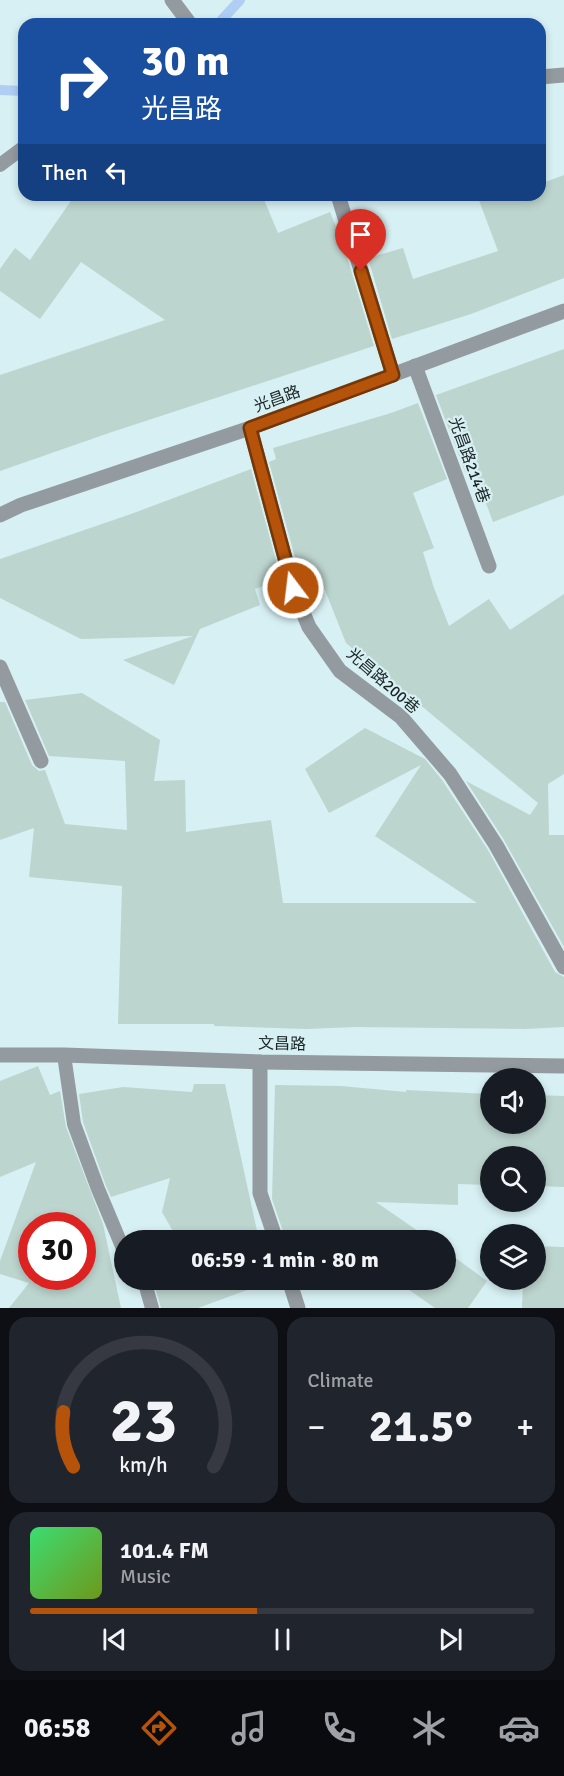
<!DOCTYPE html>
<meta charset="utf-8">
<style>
:root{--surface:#171b24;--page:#20242c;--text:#f1f3f6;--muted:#9ea1a6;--line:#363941;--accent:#b45309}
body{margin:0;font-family:Signika,"Noto Sans TC",sans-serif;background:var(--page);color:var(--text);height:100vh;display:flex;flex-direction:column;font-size:22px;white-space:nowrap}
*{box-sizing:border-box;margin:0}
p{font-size:20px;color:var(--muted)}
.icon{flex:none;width:33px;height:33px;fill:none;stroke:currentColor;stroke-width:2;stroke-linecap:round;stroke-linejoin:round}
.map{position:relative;height:1308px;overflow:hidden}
.drawer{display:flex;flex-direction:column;gap:9px;padding:9px;background:#0d0f14;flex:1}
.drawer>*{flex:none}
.hud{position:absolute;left:18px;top:18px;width:528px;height:183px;border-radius:18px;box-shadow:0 3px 9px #0003;background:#1a4fa0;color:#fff;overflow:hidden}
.fabs{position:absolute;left:480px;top:1068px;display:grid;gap:12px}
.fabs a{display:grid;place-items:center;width:66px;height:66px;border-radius:50%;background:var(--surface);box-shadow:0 3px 9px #0003;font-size:30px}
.speed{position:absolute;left:18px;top:1212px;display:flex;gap:12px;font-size:30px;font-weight:700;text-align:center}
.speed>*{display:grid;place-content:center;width:78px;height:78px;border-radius:50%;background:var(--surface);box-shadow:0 3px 9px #0003;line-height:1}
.speed .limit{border:9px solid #d22;background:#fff;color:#111}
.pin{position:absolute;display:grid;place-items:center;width:51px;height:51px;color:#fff;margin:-62px -26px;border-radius:50% 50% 50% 0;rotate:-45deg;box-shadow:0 0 6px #0007}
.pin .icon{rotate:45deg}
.me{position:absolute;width:66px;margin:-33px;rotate:345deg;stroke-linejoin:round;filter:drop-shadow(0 0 4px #0008)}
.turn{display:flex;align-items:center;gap:21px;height:126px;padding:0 24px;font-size:27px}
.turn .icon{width:78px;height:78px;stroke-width:2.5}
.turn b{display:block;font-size:42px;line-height:51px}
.then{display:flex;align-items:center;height:57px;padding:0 24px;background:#0003;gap:12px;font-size:22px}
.big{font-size:45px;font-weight:800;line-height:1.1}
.drawer .card{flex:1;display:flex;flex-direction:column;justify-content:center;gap:9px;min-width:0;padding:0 21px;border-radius:18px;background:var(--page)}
.drawer .dial{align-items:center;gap:0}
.dial svg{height:156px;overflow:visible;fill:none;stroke:var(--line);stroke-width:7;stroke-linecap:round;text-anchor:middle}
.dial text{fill:var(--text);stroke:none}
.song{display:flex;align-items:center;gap:18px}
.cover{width:72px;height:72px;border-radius:9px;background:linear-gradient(135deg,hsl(140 70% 55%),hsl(80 70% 35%))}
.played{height:6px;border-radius:3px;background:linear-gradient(90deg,var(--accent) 45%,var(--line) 45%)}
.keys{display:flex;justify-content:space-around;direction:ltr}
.heat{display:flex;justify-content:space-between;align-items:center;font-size:33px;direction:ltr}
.drawer .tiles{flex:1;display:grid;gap:9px;grid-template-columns:1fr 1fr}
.card:last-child{grid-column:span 2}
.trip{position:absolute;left:114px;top:1230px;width:342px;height:60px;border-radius:30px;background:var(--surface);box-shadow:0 3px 9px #0003;font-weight:800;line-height:60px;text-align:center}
.tabs{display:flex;height:96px;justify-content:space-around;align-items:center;background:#090b0e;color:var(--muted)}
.tabs .icon{width:42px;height:42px}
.tabs .on{color:var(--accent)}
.tabs b{font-size:27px;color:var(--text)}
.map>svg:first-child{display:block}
</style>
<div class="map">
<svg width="564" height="1308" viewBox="0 0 564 1308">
<rect width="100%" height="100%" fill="#d7f0f3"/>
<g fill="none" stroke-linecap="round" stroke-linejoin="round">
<g stroke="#b0cef4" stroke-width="10">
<path d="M218 24 240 0"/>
<path d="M0 90 24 91"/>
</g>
</g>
<g fill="#bdd5cf" fill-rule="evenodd">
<path d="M564 175V278L471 314 392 339 368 258 403 248 413 279 498 251 477 195H540V184Z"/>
<path d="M75 195H262L278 233 330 212 343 244 374 346 109 433 0 471V375L165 320 81 262 40 319 0 291V269L15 248 30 260Z"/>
<path d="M564 349V495L493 522 473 468 465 472 436 395Z"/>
<path d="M418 403 447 479 413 493 434 548 423 552 434 588 449 626 489 599 510 630 564 594V774L548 784 549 835H564V947L504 840 466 781 530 815 538 803 346 643 315 565 299 572 269 462 276 459 273 448 391 413Z"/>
<path d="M251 469 281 579 255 589 260 605 200 629 174 685 123 660 193 636 81 639 0 598V559L131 514Z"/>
<path d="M82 693 160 740 154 781 185 780 186 832 271 820 283 903H477L375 836 421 765 329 813 305 769 365 728 425 759 442 780 488 850 555 972 564 977V1027L525 1029 356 1027 306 1029 214 1026V1024H118L122 886 29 877 34 828 0 840V702H5L32 765 39 771 45 770 65 824 127 830 125 761 49 756 25 700Z"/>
<path d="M38 1066 50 1095 60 1091 66 1127 103 1224 121 1308H9L29 1283 0 1274V1261L36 1162 0 1177V1081ZM32 1226H82V1276H32Z"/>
<path d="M194 1084H225L259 1240H178L162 1212 170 1178 111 1197 106 1186 83 1122 79 1094 123 1087 192 1092Z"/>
<path d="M275 1085 341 1086 406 1092V1090L490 1094V1124H536V1095L564 1096V1187L536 1186V1156H490V1185L458 1184V1205L376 1202 431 1240H286L272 1199Z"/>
<path d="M536 1246 564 1247V1308H522L523 1280H536Z"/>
<path d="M446 1251 487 1281 468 1308H435L395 1280H446Z"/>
<path d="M153 1280H274L198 1308H161Z"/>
</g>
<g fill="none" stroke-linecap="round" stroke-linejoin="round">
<g stroke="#939ba0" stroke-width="14">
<path d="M0 165 24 147"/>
<path d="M64 1055 74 1124 98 1189 124 1251"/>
<path d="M144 1280 152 1308"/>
</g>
<g stroke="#939ba0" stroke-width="15">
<path d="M172 0 190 24"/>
<path d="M540 77 564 75"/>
<path d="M338 195 393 375"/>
<path d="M415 366 489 566"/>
<path d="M250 428 293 588 309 627 340 671 401 717 450 774 496 845 564 967"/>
<path d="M0 667 41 761"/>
<path d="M260 1062V1193L276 1240"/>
<path d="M289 1280 298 1308"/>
</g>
<g stroke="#939ba0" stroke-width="15">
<path d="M0 515 21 505 250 428 564 311"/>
<path d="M0 1055H64L260 1062 564 1066"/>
</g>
</g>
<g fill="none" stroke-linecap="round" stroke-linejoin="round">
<g stroke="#753606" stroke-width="15">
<path id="route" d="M293 588 250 428 393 375 361 271"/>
</g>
<use href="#route" stroke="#b45309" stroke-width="10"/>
</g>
<g text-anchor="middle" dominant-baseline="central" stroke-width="4.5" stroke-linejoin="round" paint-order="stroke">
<g font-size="16" fill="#1a2324" stroke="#d7f0f3">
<text transform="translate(277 399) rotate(-20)">光昌路</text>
<text transform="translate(469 460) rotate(70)">光昌路214巷</text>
<text transform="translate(383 681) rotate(41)">光昌路200巷</text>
<text transform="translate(282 1044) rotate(1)">文昌路</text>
</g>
</g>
</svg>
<div class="fabs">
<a><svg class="icon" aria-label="sound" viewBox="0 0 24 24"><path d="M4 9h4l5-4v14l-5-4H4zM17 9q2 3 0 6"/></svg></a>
<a><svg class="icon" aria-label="search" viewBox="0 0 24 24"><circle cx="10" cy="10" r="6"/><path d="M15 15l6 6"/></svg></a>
<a><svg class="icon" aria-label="layers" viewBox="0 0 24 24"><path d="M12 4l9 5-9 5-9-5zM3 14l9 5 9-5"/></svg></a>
</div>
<div class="speed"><div class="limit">30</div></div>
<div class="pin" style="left:361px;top:271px;background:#d93025"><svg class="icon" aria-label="arrive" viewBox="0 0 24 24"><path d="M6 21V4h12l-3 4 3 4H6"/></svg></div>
<svg class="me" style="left:293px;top:588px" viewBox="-20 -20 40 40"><circle r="17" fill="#b45309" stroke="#fff" stroke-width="3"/><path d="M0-11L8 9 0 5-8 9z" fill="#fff"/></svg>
<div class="trip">06:59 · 1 min · 80 m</div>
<div class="hud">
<div class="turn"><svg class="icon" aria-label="right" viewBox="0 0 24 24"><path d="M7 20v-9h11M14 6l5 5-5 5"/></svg><div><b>30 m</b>光昌路</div></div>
<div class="then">Then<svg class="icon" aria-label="left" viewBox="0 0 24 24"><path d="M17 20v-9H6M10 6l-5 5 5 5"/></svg></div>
</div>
</div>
<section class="drawer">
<div class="tiles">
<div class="card dial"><svg viewBox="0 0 100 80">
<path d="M14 69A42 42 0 1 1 86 69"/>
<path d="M14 69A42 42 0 0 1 9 41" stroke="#b45309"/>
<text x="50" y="56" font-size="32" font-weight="700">23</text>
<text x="50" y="72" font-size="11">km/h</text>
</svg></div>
<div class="card"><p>Climate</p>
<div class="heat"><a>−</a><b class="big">21.5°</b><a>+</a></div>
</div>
<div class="card">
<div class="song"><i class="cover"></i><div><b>101.4 FM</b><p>Music</p></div></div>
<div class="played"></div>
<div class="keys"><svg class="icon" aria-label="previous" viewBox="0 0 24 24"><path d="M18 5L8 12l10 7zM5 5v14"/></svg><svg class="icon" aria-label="pause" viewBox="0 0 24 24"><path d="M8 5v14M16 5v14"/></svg><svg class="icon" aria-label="next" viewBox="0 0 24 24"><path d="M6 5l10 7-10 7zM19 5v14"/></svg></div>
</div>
</div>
</section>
<nav class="tabs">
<b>06:58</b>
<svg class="icon on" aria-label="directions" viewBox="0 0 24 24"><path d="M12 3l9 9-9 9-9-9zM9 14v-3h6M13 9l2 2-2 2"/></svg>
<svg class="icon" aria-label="music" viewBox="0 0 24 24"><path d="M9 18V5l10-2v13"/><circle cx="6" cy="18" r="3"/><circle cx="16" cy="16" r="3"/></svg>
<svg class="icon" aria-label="phone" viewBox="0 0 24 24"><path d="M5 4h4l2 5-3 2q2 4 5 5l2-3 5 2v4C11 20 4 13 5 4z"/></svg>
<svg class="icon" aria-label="climate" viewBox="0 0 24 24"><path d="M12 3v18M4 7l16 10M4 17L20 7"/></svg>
<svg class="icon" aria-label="car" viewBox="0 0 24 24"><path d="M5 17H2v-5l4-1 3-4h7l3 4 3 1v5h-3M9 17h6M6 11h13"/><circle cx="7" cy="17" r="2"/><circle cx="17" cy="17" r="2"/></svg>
</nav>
